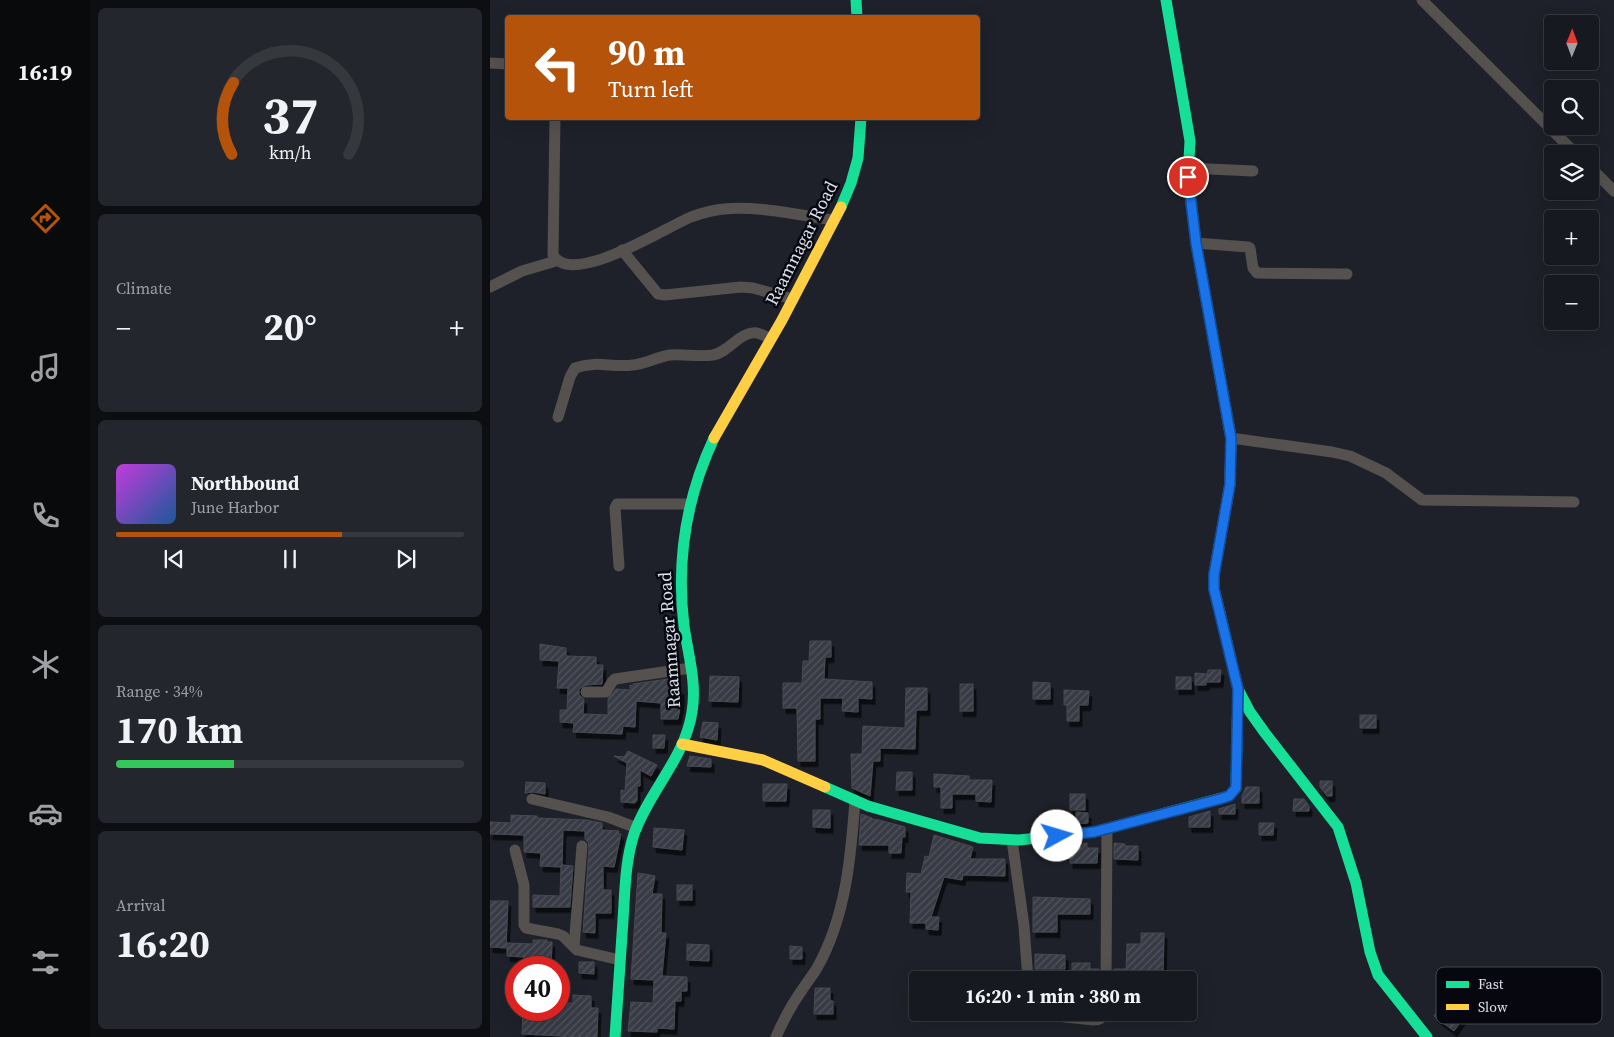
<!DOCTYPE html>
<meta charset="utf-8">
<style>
:root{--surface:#16191f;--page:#23262c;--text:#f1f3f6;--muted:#9ea0a4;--line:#35383d;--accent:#b45309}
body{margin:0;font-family:"Source Serif 4",serif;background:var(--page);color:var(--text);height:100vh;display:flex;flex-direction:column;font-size:19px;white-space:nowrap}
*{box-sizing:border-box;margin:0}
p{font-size:16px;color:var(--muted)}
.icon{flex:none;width:28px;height:28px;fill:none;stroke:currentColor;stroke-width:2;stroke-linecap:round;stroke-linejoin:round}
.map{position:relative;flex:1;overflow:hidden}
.details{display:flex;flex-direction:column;gap:8px;padding:8px;background:#0c0e11;width:400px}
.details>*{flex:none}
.top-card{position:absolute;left:15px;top:15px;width:475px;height:105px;border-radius:5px;box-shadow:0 5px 20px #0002,0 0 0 1px var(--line);background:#b45309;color:#fff;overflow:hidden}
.needle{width:32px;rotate:1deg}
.tools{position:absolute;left:1054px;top:15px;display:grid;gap:10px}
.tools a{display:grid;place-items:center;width:55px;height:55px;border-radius:5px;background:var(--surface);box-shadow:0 5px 20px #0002,0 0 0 1px var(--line);font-size:25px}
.speed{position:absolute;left:15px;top:956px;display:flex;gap:10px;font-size:25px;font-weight:700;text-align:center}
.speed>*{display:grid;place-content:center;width:65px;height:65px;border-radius:50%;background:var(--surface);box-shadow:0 5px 20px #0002,0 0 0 1px var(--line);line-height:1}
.speed .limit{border:8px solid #d22;background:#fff;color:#111}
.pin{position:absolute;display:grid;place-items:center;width:42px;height:42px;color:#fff;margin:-21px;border:2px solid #fff;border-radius:50%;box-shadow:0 1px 5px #0007}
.me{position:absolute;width:55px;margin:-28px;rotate:84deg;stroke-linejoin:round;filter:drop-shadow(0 0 4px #0008)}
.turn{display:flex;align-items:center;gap:18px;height:105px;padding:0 20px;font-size:22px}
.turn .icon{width:65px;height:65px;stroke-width:2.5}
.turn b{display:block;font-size:35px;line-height:42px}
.big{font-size:38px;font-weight:700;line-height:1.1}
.details .card{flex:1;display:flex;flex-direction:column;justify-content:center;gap:8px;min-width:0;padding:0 18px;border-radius:8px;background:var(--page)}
.details .dial{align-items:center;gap:0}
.dial svg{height:130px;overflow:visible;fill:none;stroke:var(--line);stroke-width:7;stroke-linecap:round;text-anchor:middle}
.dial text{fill:var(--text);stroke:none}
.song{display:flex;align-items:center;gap:15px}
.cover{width:60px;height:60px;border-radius:8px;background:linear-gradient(135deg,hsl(290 70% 55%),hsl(210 70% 35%))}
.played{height:5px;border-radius:2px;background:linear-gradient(90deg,var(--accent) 65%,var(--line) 65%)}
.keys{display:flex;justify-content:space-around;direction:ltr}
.heat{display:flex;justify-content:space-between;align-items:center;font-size:28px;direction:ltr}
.charge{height:8px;border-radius:4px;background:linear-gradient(90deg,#34c759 34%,var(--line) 0)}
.trip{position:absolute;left:419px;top:971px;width:288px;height:50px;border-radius:5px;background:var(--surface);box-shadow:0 5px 20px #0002,0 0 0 1px var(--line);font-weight:700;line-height:50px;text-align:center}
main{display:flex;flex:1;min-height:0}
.dock{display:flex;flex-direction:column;width:90px;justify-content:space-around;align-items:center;background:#090a0c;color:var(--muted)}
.dock .icon{width:35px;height:35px}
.dock .current{color:var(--accent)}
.dock b{font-size:22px;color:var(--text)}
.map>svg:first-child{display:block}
</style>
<main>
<nav class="dock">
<b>16:19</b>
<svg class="icon current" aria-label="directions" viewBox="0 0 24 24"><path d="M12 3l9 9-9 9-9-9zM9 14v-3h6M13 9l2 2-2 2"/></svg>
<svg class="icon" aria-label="music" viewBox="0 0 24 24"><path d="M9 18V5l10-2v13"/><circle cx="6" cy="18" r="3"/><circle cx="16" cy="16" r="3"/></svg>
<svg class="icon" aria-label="phone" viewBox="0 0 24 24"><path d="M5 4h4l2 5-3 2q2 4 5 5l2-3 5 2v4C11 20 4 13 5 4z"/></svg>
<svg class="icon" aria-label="climate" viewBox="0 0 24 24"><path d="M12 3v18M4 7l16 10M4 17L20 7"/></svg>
<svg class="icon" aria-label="car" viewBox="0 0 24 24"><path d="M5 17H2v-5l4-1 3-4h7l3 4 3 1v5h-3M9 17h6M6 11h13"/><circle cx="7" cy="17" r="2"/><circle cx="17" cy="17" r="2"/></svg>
<svg class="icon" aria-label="filters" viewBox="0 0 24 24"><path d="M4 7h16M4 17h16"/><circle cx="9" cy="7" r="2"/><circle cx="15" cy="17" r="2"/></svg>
</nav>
<section class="details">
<div class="card dial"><svg viewBox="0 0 100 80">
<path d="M14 69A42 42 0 1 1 86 69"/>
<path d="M14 69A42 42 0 0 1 15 25" stroke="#b45309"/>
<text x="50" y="56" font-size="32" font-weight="700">37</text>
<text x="50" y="72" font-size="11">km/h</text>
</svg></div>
<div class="card"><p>Climate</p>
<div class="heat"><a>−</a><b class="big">20°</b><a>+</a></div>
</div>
<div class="card">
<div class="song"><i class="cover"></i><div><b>Northbound</b><p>June Harbor</p></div></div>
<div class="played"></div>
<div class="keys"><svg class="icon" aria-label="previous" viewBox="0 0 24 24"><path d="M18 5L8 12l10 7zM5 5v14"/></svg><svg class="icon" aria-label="pause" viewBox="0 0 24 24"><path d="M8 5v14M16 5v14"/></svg><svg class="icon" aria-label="next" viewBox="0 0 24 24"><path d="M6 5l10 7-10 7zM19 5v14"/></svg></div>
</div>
<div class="card"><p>Range · 34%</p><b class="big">170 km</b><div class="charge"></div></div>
<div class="card"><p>Arrival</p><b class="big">16:20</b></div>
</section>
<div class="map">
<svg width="1124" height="1037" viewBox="0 0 1124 1037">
<defs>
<pattern id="building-hatch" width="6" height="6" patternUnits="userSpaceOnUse" patternTransform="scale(1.25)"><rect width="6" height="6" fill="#373a44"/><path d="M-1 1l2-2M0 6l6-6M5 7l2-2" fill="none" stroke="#53565f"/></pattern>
<filter id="shadow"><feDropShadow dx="3" dy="5.5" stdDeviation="0" flood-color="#0009"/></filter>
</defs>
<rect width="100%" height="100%" fill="#1e2129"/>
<g fill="url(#building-hatch)" stroke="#474a51" filter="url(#shadow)">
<path d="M320 641H341V657H335L334 679 382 682V699L368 698V712L352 711 353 698H330V719H325V761H308L307 708H293V683H312L313 661H319Z"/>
<path d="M50 644 76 648V656L106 657V665H113L112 684 96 685 89 689V695L94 699 93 714 118 715V699L126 689 140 690V685L143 686V684L178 679 177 688 191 689V702L188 719H171V703L146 701 145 727 133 726 132 734 83 732 84 723 70 722V710H77L78 688H67L69 661 50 660Z"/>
<path d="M718 670H731L730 682H717Z"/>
<path d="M705 673 717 674 716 685H705Z"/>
<path d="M220 676 249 677 248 702 219 701Z"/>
<rect x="686" y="677" width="15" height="12"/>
<path d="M543 682 560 683V699H543Z"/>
<rect x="470" y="684" width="13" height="27"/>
<path d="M416 688H437V710H426L425 749 390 748V761H383L380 796 362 788 361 754H372L373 726 415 728Z"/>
<path d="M574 690 599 691 598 705H589V721H577V705H574Z"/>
<rect x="870" y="715" width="16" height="13"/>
<path d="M213 722 228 723 227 740 210 737Z"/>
<path d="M163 735H175L174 748H163Z"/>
<path d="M138 751 167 765 161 776 150 770V786H147V800L145 803 131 802V790L135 791 137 763 124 756 134 757Z"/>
<path d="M200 756 221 759V767L197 766Z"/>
<path d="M407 772H422V790H406Z"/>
<path d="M444 774 479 776V780H502L501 802 486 801V794H462V808H451V787H444Z"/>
<path d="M830 781H842V796H837L830 787Z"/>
<path d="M36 782 55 783V794L43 792 35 793Z"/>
<path d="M273 784H297L296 801H273Z"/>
<path d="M756 787H769V803H752V796Z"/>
<rect x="580" y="794" width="15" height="16"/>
<path d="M804 799H814L819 806V811H803Z"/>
<path d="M745 804V814H729V809Z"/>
<path d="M323 810H340V828L323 827Z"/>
<path d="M720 811V827H699V817Z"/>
<path d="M586 812 598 813V823L586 824Z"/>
<path d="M371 814 382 818V819L389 820 415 827V837H412L411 853H399V845H369Z"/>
<path d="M21 815 47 816V818L96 820 112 823V830L129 831 128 834H131L124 867 113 866V890H121V913H105V933L93 932 99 847 98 842 95 839V831L73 830 72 865 83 866 80 907H43V895L70 896 71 867 50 866 51 853 34 852V835L0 834V822L21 823Z"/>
<path d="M769 823H784L783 835H769Z"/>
<path d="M164 828 194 830 192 850 163 847Z"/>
<path d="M444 835 483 847 480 859H515V876L473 875 472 880 454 877 441 917H449L448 930 436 929V923H420L421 892H416L417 873 431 874 435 856 439 857Z"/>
<path d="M597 843V848H608L607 863H580V849H586V844Z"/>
<path d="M624 843 635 844V846H648V860L624 859Z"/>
<path d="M148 873 165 876 162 894H172L171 933H176L172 976 197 977V991H191V1001H185L184 1029 167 1028V1032L138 1031 141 1002 163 1003 164 980 141 979Z"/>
<rect x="187" y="885" width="15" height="15"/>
<path d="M543 897 600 899V914H567V932H543Z"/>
<path d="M0 901H18L16 948 0 947Z"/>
<path d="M651 933H674L673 980H624V969H636L637 944H651Z"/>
<path d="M43 940H57V942H62L61 968H33L34 957 17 956V943L43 944Z"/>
<path d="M197 944 219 945V961L197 960Z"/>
<path d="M300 946 312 947V959H300Z"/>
<path d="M545 954 575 955V969H545Z"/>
<path d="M89 962H104V974L89 973Z"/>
<path d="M582 963H600V969H609V980H582Z"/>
<path d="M325 988H340V1001H343V1014H324Z"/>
<path d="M83 995 101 996V1008H108L107 1037H72V1036L32 1034 33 1010H69V1003H83Z"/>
<path d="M950 1007 958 1013 961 1009 973 1018 964 1031 944 1016Z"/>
</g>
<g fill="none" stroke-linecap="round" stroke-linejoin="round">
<g stroke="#55514f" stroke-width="11">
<path d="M932 0 1086 154"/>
<path d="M0 63 18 64"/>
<path d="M65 118 63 255C82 288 176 227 201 217 212 213 223 210 234 209 266 205 312 216 344 220"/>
<path d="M1100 167 1124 191"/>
<path d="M698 168 763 171"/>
<path d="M706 243 758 247 760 248 763 268 767 273 857 274"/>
<path d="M132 250 168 294 175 295 251 287 263 288 303 299"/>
<path d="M0 287 32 271 66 261"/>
<path d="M68 417 80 377 85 368C108 360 121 368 143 365 155 364 167 357 180 355 194 354 208 357 223 355 240 352 249 331 267 333 271 334 277 337 281 338"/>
<path d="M741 438 842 452 860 456 896 473 932 500 1084 502"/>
<path d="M129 566 125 508 127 504H200"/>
<path d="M96 692H116L122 682 125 679 201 668"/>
<path d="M42 799 118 817 147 828"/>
<path d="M522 840 534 926 538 980"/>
<path d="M25 850 34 885V925L36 928 68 934 73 936 87 950 130 960"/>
<path d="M84 947 92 846"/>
<path d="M616 980 617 829"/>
<path d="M545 1012 547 1014 604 1020C609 1020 613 1018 614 1012"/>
<path d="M286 1037C293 1021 302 1004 312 990 317 982 323 975 327 968 356 917 361 856 365 800"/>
</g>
<g stroke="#16e098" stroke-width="11">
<path d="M366 0 367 18"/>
<path d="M676 0 700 141 698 177 706 243 727 360"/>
<path d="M351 207 361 183 368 158 371 118"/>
<path d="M730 613 748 689 760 712 775 733 848 827 866 883 880 952 888 975 937 1037"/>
<path d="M335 787 378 806 490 838 529 840 604 832 739 796 746 788 748 691"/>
<path d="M125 1037C128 998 130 959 133 920 135 891 135 862 144 834 159 791 195 758 202 712 207 683 198 654 194 626 186 560 196 498 224 438"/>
</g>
<g stroke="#ffcf43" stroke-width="11">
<path d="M727 360 741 438 740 484 724 575V589L730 613"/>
<path d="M224 438 292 320 351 207"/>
<path d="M192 744 273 760 335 787"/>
</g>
</g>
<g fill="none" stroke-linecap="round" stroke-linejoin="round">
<g stroke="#114b97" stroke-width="12">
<path id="route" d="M567 836 604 832 730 799 739 796 746 788 748 689 724 589V575L740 484 741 438 706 243 698 177"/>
</g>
<use href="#route" stroke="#1a73e8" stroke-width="9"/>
</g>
<g text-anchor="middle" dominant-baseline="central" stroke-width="5" stroke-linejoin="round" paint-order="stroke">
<g font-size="18" fill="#dce0eb" stroke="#07080f">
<text transform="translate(311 243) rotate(-63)">Raamnagar Road</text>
<text transform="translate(179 640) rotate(-94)">Raamnagar Road</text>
</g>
</g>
<rect x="946" y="967" width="166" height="57" rx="8" fill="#07080f" stroke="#474951" stroke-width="1"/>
<rect x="956" y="981" width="23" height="7" fill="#16e098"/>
<rect x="956" y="1004" width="23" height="6" fill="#ffcf43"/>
<g font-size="14" fill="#dce0eb">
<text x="988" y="989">Fast</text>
<text x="988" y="1012">Slow</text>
</g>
</svg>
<div class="tools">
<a><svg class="needle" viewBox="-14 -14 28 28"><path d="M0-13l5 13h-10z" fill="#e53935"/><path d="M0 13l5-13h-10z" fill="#9ea0a4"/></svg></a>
<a><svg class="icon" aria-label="search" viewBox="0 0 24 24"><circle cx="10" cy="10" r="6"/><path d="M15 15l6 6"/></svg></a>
<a><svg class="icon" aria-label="layers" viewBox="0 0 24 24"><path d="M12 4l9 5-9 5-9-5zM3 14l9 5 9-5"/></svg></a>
<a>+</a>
<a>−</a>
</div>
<div class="speed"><div class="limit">40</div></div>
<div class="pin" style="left:698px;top:177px;background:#d93025"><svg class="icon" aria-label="arrive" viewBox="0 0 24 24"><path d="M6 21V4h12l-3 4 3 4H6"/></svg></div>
<svg class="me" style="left:567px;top:836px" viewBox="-20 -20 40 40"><circle r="19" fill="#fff"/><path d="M0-13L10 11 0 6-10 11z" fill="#1a73e8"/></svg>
<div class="trip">16:20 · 1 min · 380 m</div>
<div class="top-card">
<div class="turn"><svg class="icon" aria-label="left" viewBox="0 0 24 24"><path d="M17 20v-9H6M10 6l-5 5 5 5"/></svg><div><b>90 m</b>Turn left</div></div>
</div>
</div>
</main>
